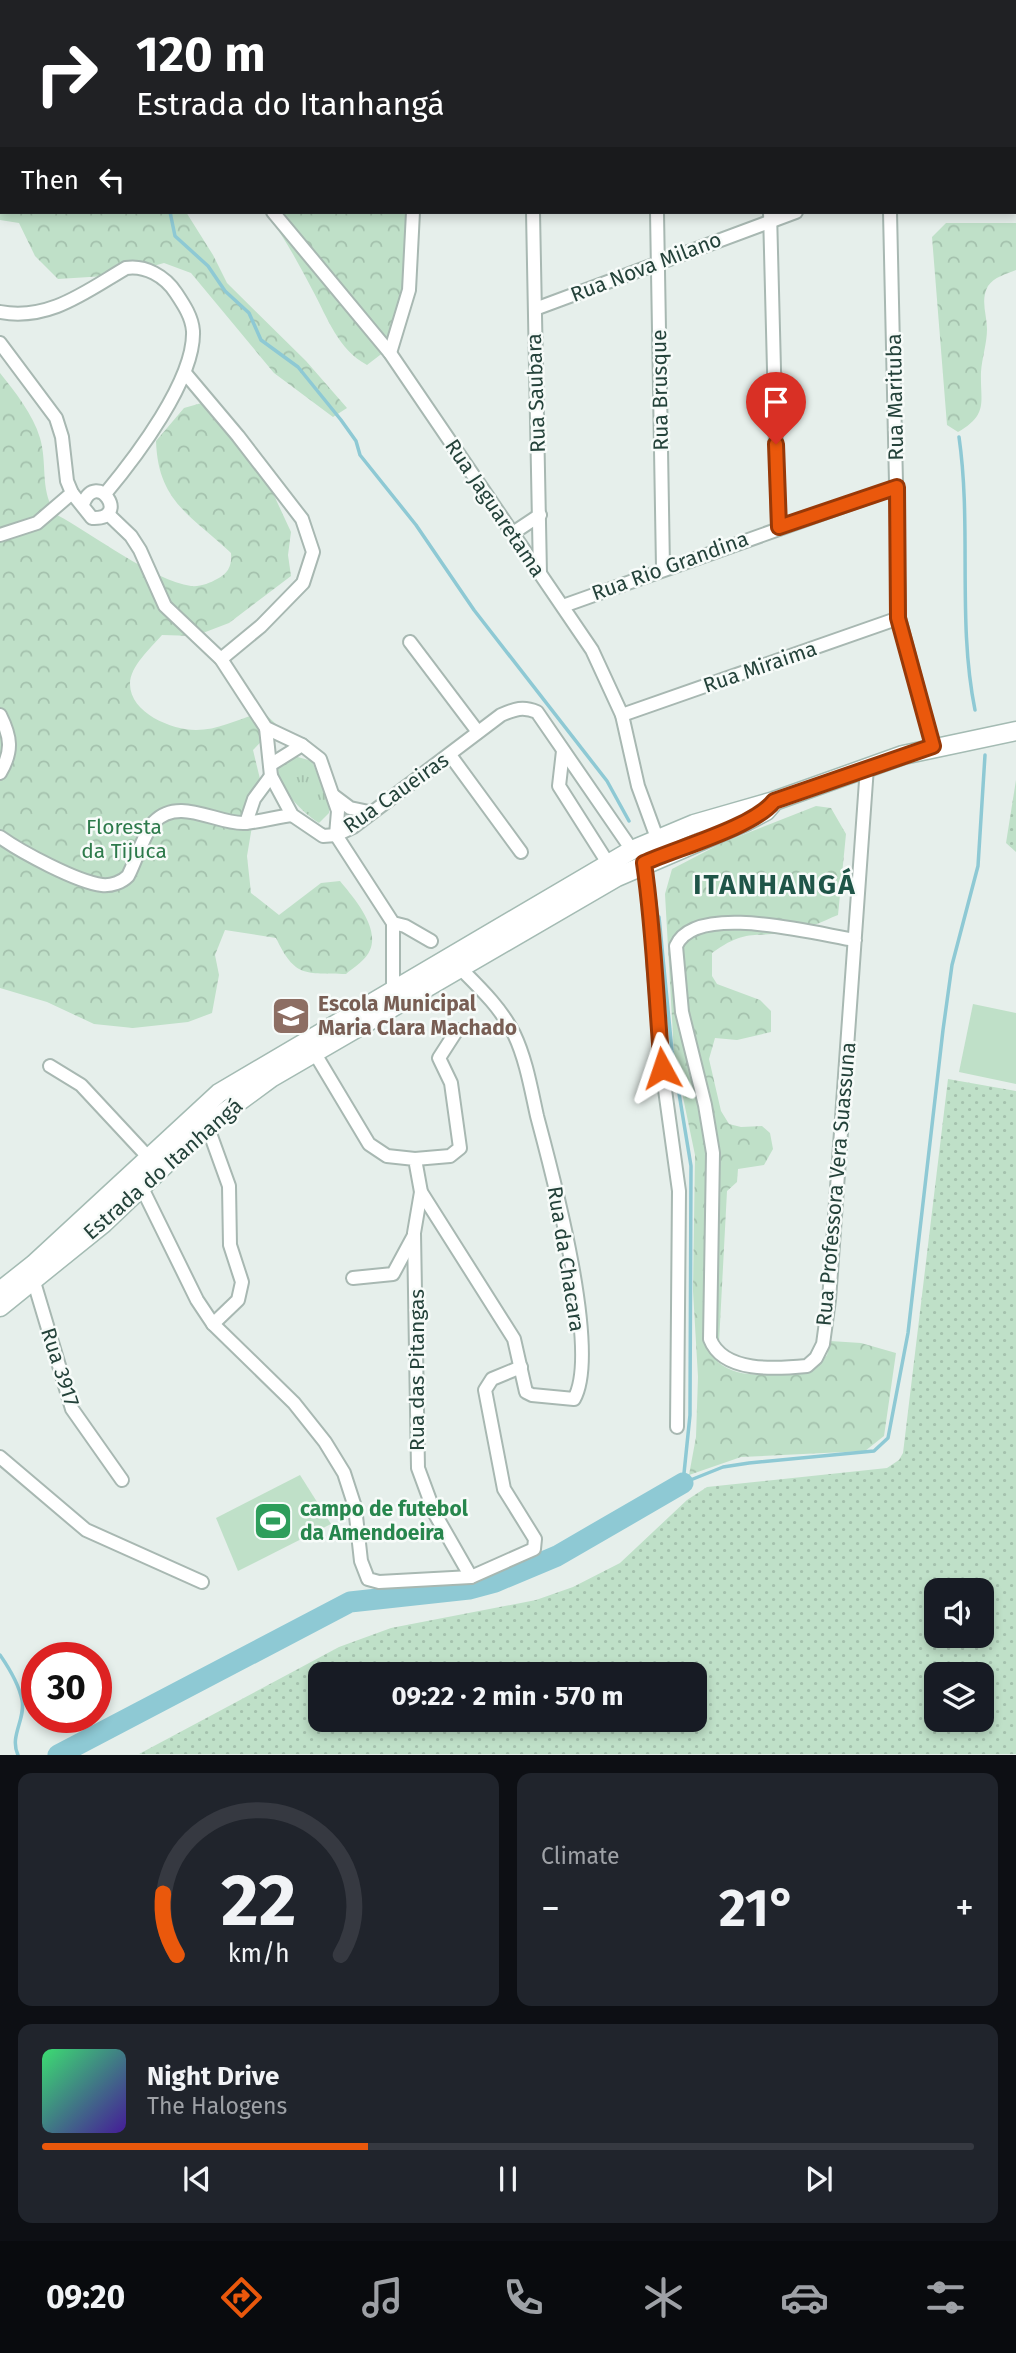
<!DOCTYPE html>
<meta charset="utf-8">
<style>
:root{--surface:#171b24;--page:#20242c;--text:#f1f3f6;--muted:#9ea1a6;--line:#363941;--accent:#ea580c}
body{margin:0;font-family:"Fira Sans",sans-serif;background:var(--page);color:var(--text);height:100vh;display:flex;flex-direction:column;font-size:26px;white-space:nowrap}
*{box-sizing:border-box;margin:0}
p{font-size:23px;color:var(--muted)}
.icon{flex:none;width:38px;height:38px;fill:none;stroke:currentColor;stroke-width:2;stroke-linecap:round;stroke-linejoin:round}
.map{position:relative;height:1755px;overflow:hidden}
.details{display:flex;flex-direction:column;gap:18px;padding:18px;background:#0d0f14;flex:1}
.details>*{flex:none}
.top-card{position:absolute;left:0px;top:0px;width:1017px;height:214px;box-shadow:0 4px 10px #0003;background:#202124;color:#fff;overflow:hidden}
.fabs{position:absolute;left:924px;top:1578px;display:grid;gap:14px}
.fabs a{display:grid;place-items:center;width:70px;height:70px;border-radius:14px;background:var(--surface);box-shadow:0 4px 10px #0003;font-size:35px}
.speed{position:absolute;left:21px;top:1642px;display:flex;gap:14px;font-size:35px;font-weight:700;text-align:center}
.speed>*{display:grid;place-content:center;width:91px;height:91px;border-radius:50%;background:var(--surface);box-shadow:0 4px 10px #0003;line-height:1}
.speed .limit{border:10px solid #d22;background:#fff;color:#111}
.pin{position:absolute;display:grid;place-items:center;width:60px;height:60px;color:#fff;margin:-72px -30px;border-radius:50% 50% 50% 0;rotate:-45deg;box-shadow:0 0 7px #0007}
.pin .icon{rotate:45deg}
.me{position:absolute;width:77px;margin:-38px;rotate:355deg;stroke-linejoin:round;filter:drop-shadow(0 0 5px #0008)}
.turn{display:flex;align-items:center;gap:24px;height:147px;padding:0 21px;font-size:32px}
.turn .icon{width:91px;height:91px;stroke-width:2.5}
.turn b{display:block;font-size:49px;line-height:60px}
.then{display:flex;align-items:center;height:66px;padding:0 21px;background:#0003;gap:14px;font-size:26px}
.big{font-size:52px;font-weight:700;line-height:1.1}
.details .card{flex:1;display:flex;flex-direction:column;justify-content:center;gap:10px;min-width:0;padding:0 24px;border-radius:14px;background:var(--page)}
.details .dial{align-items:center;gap:0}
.dial svg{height:182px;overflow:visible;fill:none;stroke:var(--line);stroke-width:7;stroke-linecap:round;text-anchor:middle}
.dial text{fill:var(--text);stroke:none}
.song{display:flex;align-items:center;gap:21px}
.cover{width:84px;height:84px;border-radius:10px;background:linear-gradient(135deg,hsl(140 70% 55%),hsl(260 70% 35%))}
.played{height:7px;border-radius:4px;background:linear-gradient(90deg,var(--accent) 35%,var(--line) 35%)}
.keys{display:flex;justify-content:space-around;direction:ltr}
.heat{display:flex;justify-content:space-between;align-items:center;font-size:38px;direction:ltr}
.details .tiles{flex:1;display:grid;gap:18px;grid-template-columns:1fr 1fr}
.card:last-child{grid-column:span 2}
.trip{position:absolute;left:308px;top:1662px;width:399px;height:70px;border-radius:14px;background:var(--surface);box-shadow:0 4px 10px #0003;font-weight:700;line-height:70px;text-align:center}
.dock{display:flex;height:112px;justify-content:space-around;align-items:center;background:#090b0e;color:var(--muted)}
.dock .icon{width:49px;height:49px}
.dock .on{color:var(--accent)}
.dock b{font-size:32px;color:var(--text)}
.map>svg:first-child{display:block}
</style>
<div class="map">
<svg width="1016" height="1755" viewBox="0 0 1016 1755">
<defs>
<pattern id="grass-dots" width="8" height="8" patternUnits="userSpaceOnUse" patternTransform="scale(1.75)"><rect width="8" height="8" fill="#bfe0c8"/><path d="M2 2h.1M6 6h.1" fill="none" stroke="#a4c1ad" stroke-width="1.8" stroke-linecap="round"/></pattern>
<pattern id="forest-crowns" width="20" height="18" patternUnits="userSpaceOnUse" patternTransform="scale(1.75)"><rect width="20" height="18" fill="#bfe0c8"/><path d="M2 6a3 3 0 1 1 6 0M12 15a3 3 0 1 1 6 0" fill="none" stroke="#a4c1ad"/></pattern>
<pattern id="park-tufts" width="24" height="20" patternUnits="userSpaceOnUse" patternTransform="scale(1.75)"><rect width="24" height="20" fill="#bfe0c8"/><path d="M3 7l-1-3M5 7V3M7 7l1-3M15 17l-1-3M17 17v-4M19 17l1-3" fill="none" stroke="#a4c1ad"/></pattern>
</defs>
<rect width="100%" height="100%" fill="#e6efeb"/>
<g fill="url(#grass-dots)" fill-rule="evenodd">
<path d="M1016 780V852L1006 843Z"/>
<path d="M948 1079 1016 1091V1754H139L339 1647 391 1628 536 1600 573 1587 620 1563 687 1500 707 1487 887 1468 899 1460 903 1453ZM936 1591H982V1636H936ZM320 1675H695V1720H320ZM936 1675H982V1720H936Z"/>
</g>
<g fill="url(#forest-crowns)">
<path d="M114 0H297L299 2H115Z"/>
<path d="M0 44 2 212H186L213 255 227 283 306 361 347 408 333 417 274 373 191 273 164 263 121 275 58 279 35 256 19 223 0 220Z"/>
<path d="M266 212H409L413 241 397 342 367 365C338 349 328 319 313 291 299 264 284 237 266 212Z"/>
<path d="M946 223H1016V270C1006 274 994 277 988 286 980 300 987 315 987 329 987 343 982 358 981 372 980 402 989 414 958 432L947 425 932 237Z"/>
<path d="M0 373C15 392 33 414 40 438 48 465 39 492 57 515 93 534 154 581 191 586 200 587 210 583 217 579 229 573 232 565 231 553 191 515 158 502 156 441L184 408 205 402 259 463 291 532 288 555 291 576 229 623 195 636 162 635C151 648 130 666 130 684 130 713 172 730 196 730 220 730 240 718 263 712L277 725 253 750 260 779 247 856 251 893 279 915 321 883 340 881C353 897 380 927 370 950 367 959 353 968 346 974 305 973 295 978 276 938L225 930 215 955 219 975 212 1013 188 1022 133 1028 94 1024 47 1002 0 988Z"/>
<path d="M816 806 831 808 846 834 838 915C823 921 806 930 791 932 754 938 746 928 712 953V976L717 984 760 1000 771 1011V1032L737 1040 715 1038 709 1059 721 1111 729 1124 741 1127 762 1126 770 1133 773 1149 764 1165 738 1169 737 1182 727 1191 718 1362C742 1383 785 1372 814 1369L827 1355 830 1341 861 1343 896 1353 884 1436 865 1451 741 1457 689 1475 696 1437 698 1377 693 1291 695 1155 674 1054 665 894 672 869 722 843Z"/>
</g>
<path fill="url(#park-tufts)" d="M294 756 312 761 329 803V813L319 823C303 813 278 789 278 768Z"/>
<g fill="#bfe0c8">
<path d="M973 1004 1016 1013V1084L959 1072Z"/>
<path d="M300 1475 331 1524 238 1571 216 1518Z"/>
</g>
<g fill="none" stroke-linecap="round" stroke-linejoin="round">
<g stroke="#8ec9d4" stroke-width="3.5">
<path d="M170 212 175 236 208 266 225 291 249 313 261 340 298 367 341 420 356 441 360 455 416 525 474 610 607 781 629 821"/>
<path d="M959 437C972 527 957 621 975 710"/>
<path d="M659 917 672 1051 691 1166 690 1415 683 1483 723 1467 749 1463 874 1451 888 1438 908 1333 943 1030 952 965 978 866 985 755"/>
<path d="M0 1655C9 1668 19 1685 22 1700 26 1719 9 1736 18 1755"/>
</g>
<path stroke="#8ec9d4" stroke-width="21" d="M58 1755 350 1602 469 1589 495 1582 557 1556 683 1483"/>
<g stroke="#a8b8b2" stroke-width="16">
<g id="street">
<path d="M28 0 31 2"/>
<path d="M411 0V2"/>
<path d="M530 0V2"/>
<path d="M652 0V2"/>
<path d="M769 0V2"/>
<path d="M888 0V2"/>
<path d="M192 2 193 0"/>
<path d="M273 212 390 353 592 650 622 715 638 786 657 838"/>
<path d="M533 212 540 574"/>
<path d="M657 212 663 568"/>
<path d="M770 212 778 527"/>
<path d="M890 212 899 618 933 746"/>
<path d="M535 309 796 212"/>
<path d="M0 312C49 321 85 292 126 268 145 265 165 276 176 293 184 305 192 317 193 331 195 380 135 458 105 494"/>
<path d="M0 343 56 418 62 437 67 481 72 493 92 518C132 520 97 468 83 504"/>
<path d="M390 353 409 290 413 212"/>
<path d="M185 373 238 436 302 519 313 552 303 583 261 626 221 659"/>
<path d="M108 514 131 536 140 550 165 606 221 659 266 728 302 745 320 759 338 811 336 835 393 923 405 926 431 941"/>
<path d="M513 533 540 515"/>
<path d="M0 535 37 523 72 493"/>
<path d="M563 606 897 487"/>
<path d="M410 642 478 732"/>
<path d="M0 715C11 737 13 751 0 773"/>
<path d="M622 715 899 618"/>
<path d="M266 728 271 776 292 815 323 836 336 835 353 827 501 715C515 709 523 706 537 712L632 850"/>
<path d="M563 751 559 786 613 871"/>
<path d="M450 755 521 852"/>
<path d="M270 765 302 745"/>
<path d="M334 796 350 808 369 812"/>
<path d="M246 823 254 799 271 776"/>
<path d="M0 837C21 852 77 882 102 885 112 886 122 882 128 876 136 861 143 835 154 822 179 796 216 824 244 823 260 822 276 817 292 815"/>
<path d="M644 863 654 935 653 959 662 1068 679 1191 677 1427"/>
<path d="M393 923V989"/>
<path d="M855 940C816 934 695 901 676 946L682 1012 705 1105 713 1153 710 1339C723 1373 776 1369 807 1366L816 1358 823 1344 829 1300 867 767"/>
<path d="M314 1052 369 1144 387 1156 415 1159 421 1192 514 1339 526 1392 532 1395 574 1399C601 1352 552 1172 537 1116 531 1089 526 1059 514 1034 501 1008 480 988 460 968"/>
<path d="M50 1066 81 1085 149 1158"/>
<path d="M207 1125 229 1186 230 1245 242 1282 238 1300 213 1324"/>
<path d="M415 1159 450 1156 460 1148 451 1083 439 1058 457 1030"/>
<path d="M141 1186 197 1300 213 1324 294 1403 325 1442 344 1473 355 1507 361 1561 368 1579 379 1582 471 1577 534 1549 535 1539 504 1489 485 1390 492 1379 521 1367"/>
<path d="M421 1192 414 1233 418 1468 435 1514 471 1577"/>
<path d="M353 1278 393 1274 413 1237"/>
<path d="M34 1282 72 1409 122 1480"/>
<path d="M0 1457 86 1530 202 1582"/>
</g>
</g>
<g stroke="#a4bbb3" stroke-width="21">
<g id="secondary">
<path d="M0 1291 34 1264 219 1093 632 850 694 824 774 801 903 755 1016 731"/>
<path d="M0 1307 104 1223 207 1125 271 1078 617 877 747 821 766 811 772 804"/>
</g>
</g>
<use href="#street" stroke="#fff" stroke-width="12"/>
<use href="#secondary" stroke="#fff" stroke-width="18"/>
</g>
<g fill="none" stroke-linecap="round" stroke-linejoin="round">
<g stroke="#983908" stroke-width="18">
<path id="route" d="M662 1068C656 1000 654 931 644 863 677 848 754 827 774 801L933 746 898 618 897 487 779 527 776 444"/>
</g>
<use href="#route" stroke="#ea580c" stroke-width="12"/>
</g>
<defs>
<g id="school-square" transform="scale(2.0125)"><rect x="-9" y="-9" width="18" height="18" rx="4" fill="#8d6e63" stroke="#f7fbf9"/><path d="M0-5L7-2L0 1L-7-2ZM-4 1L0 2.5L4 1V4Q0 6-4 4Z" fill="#fff"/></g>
<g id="stadium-square" transform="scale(2.0125)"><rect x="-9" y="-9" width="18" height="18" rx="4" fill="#2e9e5b" stroke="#f7fbf9"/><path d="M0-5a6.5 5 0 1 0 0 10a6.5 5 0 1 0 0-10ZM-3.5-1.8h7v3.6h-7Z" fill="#fff"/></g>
</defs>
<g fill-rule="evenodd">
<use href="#school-square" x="291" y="1016"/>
<use href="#stadium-square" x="273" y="1521"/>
</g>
<g text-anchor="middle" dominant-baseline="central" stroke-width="5" stroke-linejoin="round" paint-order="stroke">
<g font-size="21" fill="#24423a" stroke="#f7fbf9">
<text transform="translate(646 267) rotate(-21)">Rua Nova Milano</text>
<text transform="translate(660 390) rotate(-91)">Rua Brusque</text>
<text transform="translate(536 393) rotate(-92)">Rua Saubara</text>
<text transform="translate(895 397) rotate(-91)">Rua Marituba</text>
<text transform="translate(495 508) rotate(56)">Rua Jaguaretama</text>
<text transform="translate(670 566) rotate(-20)">Rua Rio Grandina</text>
<text transform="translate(760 667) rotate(-19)">Rua Miraima</text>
<text transform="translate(396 793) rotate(-35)">Rua Caueiras</text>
<text transform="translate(163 1169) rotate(-41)">Estrada do Itanhangá</text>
<text transform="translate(836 1184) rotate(-85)">Rua Professora Vera Suassuna</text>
<text transform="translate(566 1259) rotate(81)">Rua da Chacara</text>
<text transform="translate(60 1367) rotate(72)">Rua 3917</text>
<text transform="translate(417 1370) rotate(-90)">Rua das Pitangas</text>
</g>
<g font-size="21" fill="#2d7a4b" stroke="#f7fbf9">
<text x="124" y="827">Floresta<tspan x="124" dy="24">da Tijuca</tspan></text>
</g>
<g font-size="21" font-weight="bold" fill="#785e54" stroke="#f7fbf9" text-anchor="start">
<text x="318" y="1004">Escola Municipal<tspan x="318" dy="24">Maria Clara Machado</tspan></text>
</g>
<g font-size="21" font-weight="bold" fill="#27864d" stroke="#f7fbf9" text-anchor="start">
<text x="300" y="1509">campo de futebol<tspan x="300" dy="24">da Amendoeira</tspan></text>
</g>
<g font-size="28" font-weight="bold" letter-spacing="2" fill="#1f5548" stroke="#f7fbf9">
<text x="775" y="884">ITANHANGÁ</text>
</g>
</g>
</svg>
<div class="fabs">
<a><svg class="icon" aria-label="sound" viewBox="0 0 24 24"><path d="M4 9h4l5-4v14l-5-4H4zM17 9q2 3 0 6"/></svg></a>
<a><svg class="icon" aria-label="layers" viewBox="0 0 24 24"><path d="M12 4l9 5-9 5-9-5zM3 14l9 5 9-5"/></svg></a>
</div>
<div class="speed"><div class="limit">30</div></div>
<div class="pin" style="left:776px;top:444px;background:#d93025"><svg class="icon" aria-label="arrive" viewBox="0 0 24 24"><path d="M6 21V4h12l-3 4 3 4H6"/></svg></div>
<svg class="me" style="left:662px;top:1068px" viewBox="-20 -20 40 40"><path d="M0-17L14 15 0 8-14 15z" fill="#ea580c" stroke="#fff" stroke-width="4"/></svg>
<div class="trip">09:22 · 2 min · 570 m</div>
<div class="top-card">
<div class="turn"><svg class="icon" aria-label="right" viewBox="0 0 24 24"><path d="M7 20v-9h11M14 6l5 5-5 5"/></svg><div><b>120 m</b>Estrada do Itanhangá</div></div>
<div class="then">Then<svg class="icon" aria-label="left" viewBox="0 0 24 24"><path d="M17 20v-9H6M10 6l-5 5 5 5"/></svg></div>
</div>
</div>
<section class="details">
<div class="tiles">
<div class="card dial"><svg viewBox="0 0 100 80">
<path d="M14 69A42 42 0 1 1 86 69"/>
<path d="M14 69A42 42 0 0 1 8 42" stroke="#ea580c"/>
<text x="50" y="56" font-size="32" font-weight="700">22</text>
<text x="50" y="72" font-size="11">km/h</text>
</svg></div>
<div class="card"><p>Climate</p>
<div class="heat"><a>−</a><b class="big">21°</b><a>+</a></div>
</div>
<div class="card">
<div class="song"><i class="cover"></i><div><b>Night Drive</b><p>The Halogens</p></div></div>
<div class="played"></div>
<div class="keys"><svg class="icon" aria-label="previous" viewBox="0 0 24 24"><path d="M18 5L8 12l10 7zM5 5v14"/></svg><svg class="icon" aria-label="pause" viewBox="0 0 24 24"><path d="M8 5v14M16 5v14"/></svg><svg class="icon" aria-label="next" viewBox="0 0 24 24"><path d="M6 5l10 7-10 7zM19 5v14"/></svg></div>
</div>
</div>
</section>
<nav class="dock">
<b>09:20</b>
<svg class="icon on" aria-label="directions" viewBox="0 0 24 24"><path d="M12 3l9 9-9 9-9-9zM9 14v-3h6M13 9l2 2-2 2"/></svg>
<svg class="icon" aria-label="music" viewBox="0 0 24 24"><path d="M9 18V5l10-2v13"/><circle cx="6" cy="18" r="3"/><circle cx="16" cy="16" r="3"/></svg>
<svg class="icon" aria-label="phone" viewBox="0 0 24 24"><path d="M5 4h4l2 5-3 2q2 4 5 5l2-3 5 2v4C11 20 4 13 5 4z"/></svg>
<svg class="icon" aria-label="climate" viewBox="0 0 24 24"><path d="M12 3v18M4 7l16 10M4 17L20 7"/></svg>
<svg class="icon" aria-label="car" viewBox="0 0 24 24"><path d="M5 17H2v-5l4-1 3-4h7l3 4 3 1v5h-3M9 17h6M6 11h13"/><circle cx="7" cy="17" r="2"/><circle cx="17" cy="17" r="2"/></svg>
<svg class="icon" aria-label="filters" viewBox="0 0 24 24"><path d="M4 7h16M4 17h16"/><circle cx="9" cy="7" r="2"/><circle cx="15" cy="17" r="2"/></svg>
</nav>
